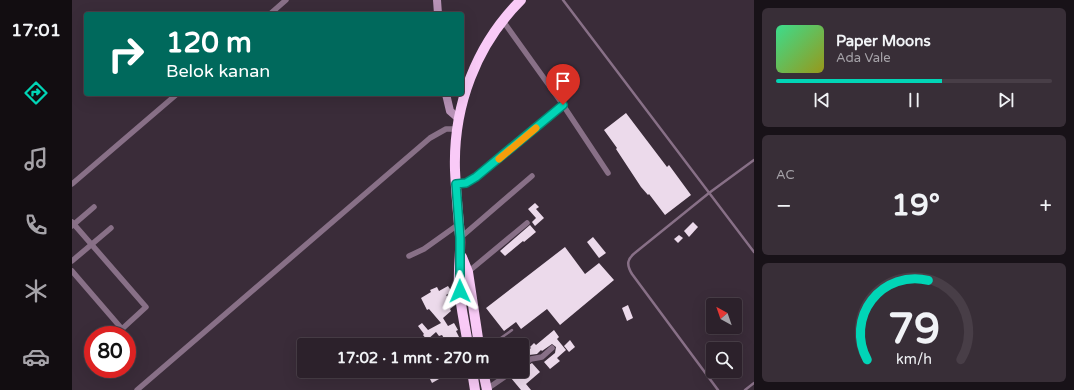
<!DOCTYPE html>
<html lang="id">
<meta charset="utf-8">
<style>
:root{--surface:#2c212b;--page:#382e37;--text:#f1f3f6;--muted:#a6a3a9;--line:#483e47;--accent:#01d5b6}
body{margin:0;font-family:"Varela Round",sans-serif;background:var(--page);color:var(--text);height:100vh;display:flex;flex-direction:column;font-size:15px;white-space:nowrap}
*{box-sizing:border-box;margin:0}
p{font-size:13px;color:var(--muted)}
.icon{flex:none;width:22px;height:22px;fill:none;stroke:currentColor;stroke-width:2;stroke-linecap:round;stroke-linejoin:round}
.map{position:relative;flex:1;overflow:hidden}
.sheet{display:flex;flex-direction:column;gap:8px;padding:8px;background:#181218;width:320px}
.sheet>*{flex:none}
.top-card{position:absolute;left:12px;top:12px;width:380px;height:84px;border-radius:4px;box-shadow:0 4px 16px #0002,0 0 0 1px var(--line);background:#00695c;color:#fff;overflow:hidden}
.needle{width:26px;rotate:320deg}
.controls{position:absolute;left:634px;top:298px;display:grid;gap:8px}
.controls a{display:grid;place-items:center;width:36px;height:36px;border-radius:4px;background:var(--surface);box-shadow:0 4px 16px #0002,0 0 0 1px var(--line);font-size:20px}
.speed{position:absolute;left:12px;top:326px;display:flex;gap:8px;font-size:20px;font-weight:700;text-align:center}
.speed>*{display:grid;place-content:center;width:52px;height:52px;border-radius:50%;background:var(--surface);box-shadow:0 4px 16px #0002,0 0 0 1px var(--line);line-height:1}
.speed .limit{border:6px solid #d22;background:#fff;color:#111}
.pin{position:absolute;display:grid;place-items:center;width:34px;height:34px;color:#fff;margin:-41px -17px;border-radius:50% 50% 50% 0;rotate:-45deg;box-shadow:0 0 4px #0007}
.pin .icon{rotate:45deg}
.me{position:absolute;width:44px;margin:-22px;rotate:359deg;stroke-linejoin:round;filter:drop-shadow(0 0 3px #0008)}
.turn{display:flex;align-items:center;gap:14px;height:84px;padding:0 16px;font-size:18px}
.turn .icon{width:52px;height:52px;stroke-width:2.5}
.turn b{display:block;font-size:28px;line-height:34px}
.big{font-size:30px;font-weight:700;line-height:1.1}
.sheet .card{flex:1;display:flex;flex-direction:column;justify-content:center;gap:6px;min-width:0;padding:0 14px;border-radius:6px;background:var(--page)}
.sheet .dial{align-items:center;gap:0}
.dial svg{height:104px;overflow:visible;fill:none;stroke:var(--line);stroke-width:7;stroke-linecap:round;text-anchor:middle}
.dial text{fill:var(--text);stroke:none}
.song{display:flex;align-items:center;gap:12px}
.cover{width:48px;height:48px;border-radius:6px;background:linear-gradient(135deg,hsl(150 70% 55%),hsl(60 70% 35%))}
.played{height:4px;border-radius:2px;background:linear-gradient(90deg,var(--accent) 60%,var(--line) 60%)}
.keys{display:flex;justify-content:space-around;direction:ltr}
.heat{display:flex;justify-content:space-between;align-items:center;font-size:22px;direction:ltr}
.trip{position:absolute;left:225px;top:338px;width:232px;height:40px;border-radius:4px;background:var(--surface);box-shadow:0 4px 16px #0002,0 0 0 1px var(--line);font-weight:700;line-height:40px;text-align:center}
main{display:flex;flex:1;min-height:0}
.dock{display:flex;flex-direction:column;width:72px;justify-content:space-around;align-items:center;background:#120d11;color:var(--muted)}
.dock .icon{width:28px;height:28px}
.dock .current{color:var(--accent)}
.dock b{font-size:18px;color:var(--text)}
.map>svg:first-child{display:block}
</style>
<main>
<nav class="dock">
<b>17:01</b>
<svg class="icon current" aria-label="directions" viewBox="0 0 24 24"><path d="M12 3l9 9-9 9-9-9zM9 14v-3h6M13 9l2 2-2 2"/></svg>
<svg class="icon" aria-label="music" viewBox="0 0 24 24"><path d="M9 18V5l10-2v13"/><circle cx="6" cy="18" r="3"/><circle cx="16" cy="16" r="3"/></svg>
<svg class="icon" aria-label="phone" viewBox="0 0 24 24"><path d="M5 4h4l2 5-3 2q2 4 5 5l2-3 5 2v4C11 20 4 13 5 4z"/></svg>
<svg class="icon" aria-label="climate" viewBox="0 0 24 24"><path d="M12 3v18M4 7l16 10M4 17L20 7"/></svg>
<svg class="icon" aria-label="car" viewBox="0 0 24 24"><path d="M5 17H2v-5l4-1 3-4h7l3 4 3 1v5h-3M9 17h6M6 11h13"/><circle cx="7" cy="17" r="2"/><circle cx="17" cy="17" r="2"/></svg>
</nav>
<div class="map">
<svg width="682" height="390" viewBox="0 0 682 390">
<rect width="100%" height="100%" fill="#3a2c39"/>
<g fill="#ecdaeb">
<path d="M554 113 595 167 597 165 619 195 593 215 577 194 576 195 569 187 544 149 545 148 532 130Z"/>
<path d="M463 203 467 207 464 209 472 218 463 226 460 222 464 218 456 209Z"/>
<path d="M621 222 626 227 617 237 612 231Z"/>
<path d="M458 225 464 232 452 242 451 241 433 256 428 251Z"/>
<path d="M607 235 611 238 606 243 602 239Z"/>
<path d="M521 237 534 253 527 258 515 242Z"/>
<path d="M493 247 513 274 527 263 542 280 488 325 475 309 449 329 444 322 432 331 414 308Z"/>
<path d="M376 286 380 292 374 295 383 305 378 309 379 311 371 318 376 326 382 323 386 330 384 331 388 339 379 345H376L370 335 367 336 364 332 355 340 351 335 352 334 346 326 350 323 356 330 369 323 357 309 355 310 349 298 359 292 358 290 365 287 367 291Z"/>
<path d="M556 305 561 318 555 321 550 308Z"/>
<path d="M482 330 487 337 485 339 494 350 485 358 488 361 478 369 472 362 483 353 484 347 480 344 470 351 469 350 465 354 457 355 450 360V356L459 348 458 347 462 343 464 345Z"/>
<path d="M340 337 343 343 339 345 336 339Z"/>
<path d="M331 338 337 345H329L326 342Z"/>
<path d="M435 339 440 345H426Z"/>
<path d="M498 340 503 347 497 352 492 346Z"/>
<path d="M460 363 468 372 454 384 459 390H449L439 378 447 371H450V369Z"/>
<path d="M360 371H363L367 379 360 383 355 373Z"/>
</g>
<g fill="none" stroke-linecap="round" stroke-linejoin="round">
<g stroke="#887087" stroke-width="2.5">
<path d="M491 0 682 252"/>
<path d="M419 345 440 330"/>
<path d="M646 390 560 274C554 264 555 259 564 252L637 193 682 160"/>
<path d="M673 390 682 383"/>
</g>
<g stroke="#887087" stroke-width="5.5">
<path d="M198 14 214 0"/>
<path d="M431 21 489 102 536 173"/>
<path d="M0 184 105 94"/>
<path d="M384 184 394 183 404 177 491 105"/>
<path d="M0 222 74 307 50 329 0 271"/>
<path d="M0 226 22 207"/>
<path d="M388 238 460 176"/>
<path d="M337 256 352 249 387 224"/>
<path d="M0 261 39 228"/>
<path d="M396 272 455 223"/>
<path d="M450 365 459 359 470 357 480 348"/>
<path d="M415 389 441 371"/>
<path d="M65 390 358 138 374 129H384"/>
</g>
<g stroke="#b893b7" stroke-width="8">
<path d="M365 0 366 14"/>
<path d="M374 94 378 111 386 118"/>
</g>
<g stroke="#f9caf7" stroke-width="10">
<path d="M390 257 396 272 407 345"/>
<path d="M396 345C393 325 388 305 387 285 386 269 389 253 388 236 386 214 384 192 383 170 381 106 404 45 449 0"/>
<path d="M400 371 403 390"/>
<path d="M411 371 415 390"/>
</g>
</g>
<g fill="none" stroke-linecap="round" stroke-linejoin="round">
<g stroke="#018a76" stroke-width="10">
<path id="route" d="M388 291V238L384 184 394 183 404 177 491 105"/>
</g>
<use href="#route" stroke="#01d5b6" stroke-width="7"/>
<path stroke="#f59e0b" stroke-width="7" d="M427 159 464 128"/>
</g>
</svg>
<div class="controls">
<a><svg class="needle" viewBox="-14 -14 28 28"><path d="M0-13l5 13h-10z" fill="#e53935"/><path d="M0 13l5-13h-10z" fill="#a6a3a9"/></svg></a>
<a><svg class="icon" aria-label="search" viewBox="0 0 24 24"><circle cx="10" cy="10" r="6"/><path d="M15 15l6 6"/></svg></a>
</div>
<div class="speed"><div class="limit">80</div></div>
<div class="pin" style="left:491px;top:105px;background:#d93025"><svg class="icon" aria-label="arrive" viewBox="0 0 24 24"><path d="M6 21V4h12l-3 4 3 4H6"/></svg></div>
<svg class="me" style="left:388px;top:291px" viewBox="-20 -20 40 40"><path d="M0-17L14 15 0 8-14 15z" fill="#01d5b6" stroke="#fff" stroke-width="4"/></svg>
<div class="trip">17:02 · 1 mnt · 270 m</div>
<div class="top-card">
<div class="turn"><svg class="icon" aria-label="right" viewBox="0 0 24 24"><path d="M7 20v-9h11M14 6l5 5-5 5"/></svg><div><b>120 m</b>Belok kanan</div></div>
</div>
</div>
<section class="sheet">
<div class="card">
<div class="song"><i class="cover"></i><div><b>Paper Moons</b><p>Ada Vale</p></div></div>
<div class="played"></div>
<div class="keys"><svg class="icon" aria-label="previous" viewBox="0 0 24 24"><path d="M18 5L8 12l10 7zM5 5v14"/></svg><svg class="icon" aria-label="pause" viewBox="0 0 24 24"><path d="M8 5v14M16 5v14"/></svg><svg class="icon" aria-label="next" viewBox="0 0 24 24"><path d="M6 5l10 7-10 7zM19 5v14"/></svg></div>
</div>
<div class="card"><p>AC</p>
<div class="heat"><a>−</a><b class="big">19°</b><a>+</a></div>
</div>
<div class="card dial"><svg viewBox="0 0 100 80">
<path d="M14 69A42 42 0 1 1 86 69"/>
<path d="M14 69A42 42 0 0 1 61 8" stroke="#01d5b6"/>
<text x="50" y="56" font-size="32" font-weight="700">79</text>
<text x="50" y="72" font-size="11">km/h</text>
</svg></div>
</section>
</main>
